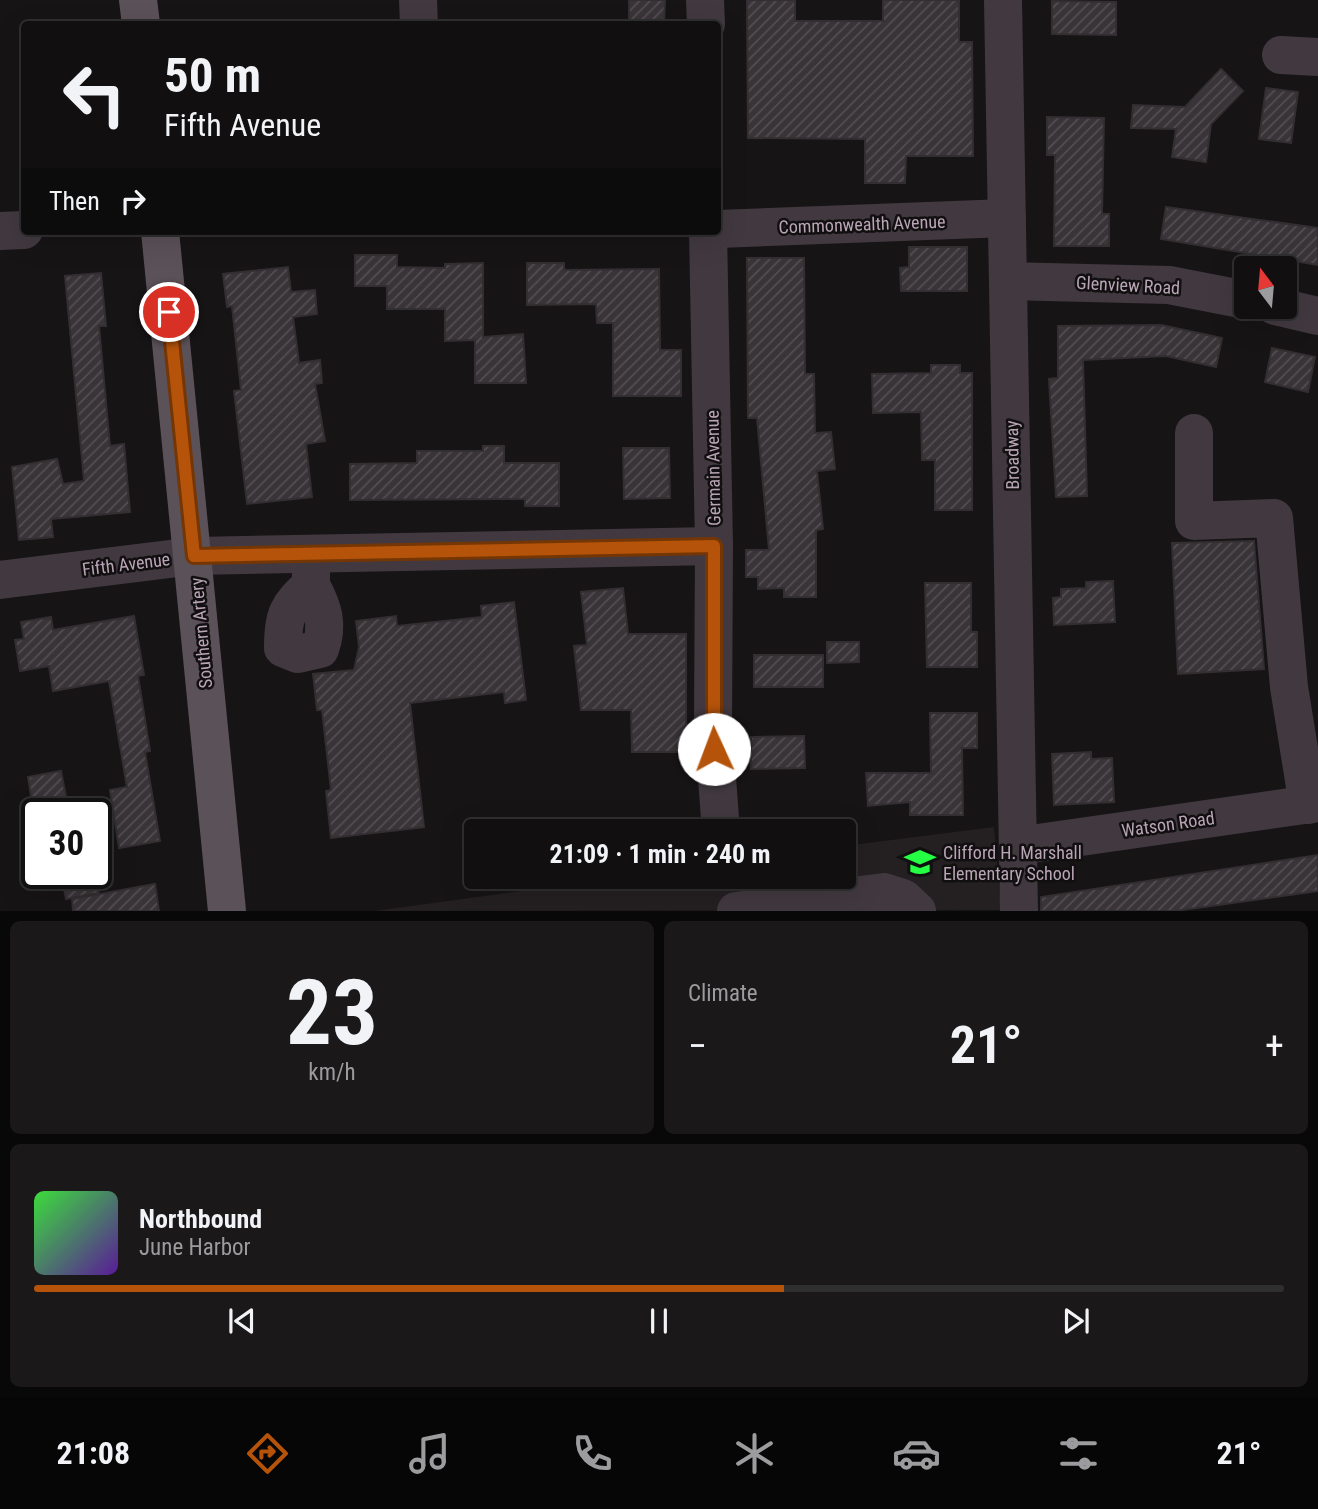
<!DOCTYPE html>
<meta charset="utf-8">
<style>
:root{--surface:#110f10;--page:#1a1819;--text:#f1f3f6;--muted:#9c9c9f;--line:#302f30;--accent:#b45309}
body{margin:0;font-family:"Roboto Condensed",sans-serif;background:var(--page);color:var(--text);height:100vh;display:flex;flex-direction:column;font-size:26px;white-space:nowrap}
*{box-sizing:border-box;margin:0}
p{font-size:23px;color:var(--muted)}
.icon{flex:none;width:38px;height:38px;fill:none;stroke:currentColor;stroke-width:2;stroke-linecap:round;stroke-linejoin:round}
.map{position:relative;height:911px;overflow:hidden}
.drawer{display:flex;flex-direction:column;gap:10px;padding:10px;background:#090809;flex:1}
.drawer>*{flex:none}
.hud{position:absolute;left:21px;top:21px;width:700px;height:214px;border-radius:7px;box-shadow:0 7px 28px #0002,0 0 0 2px var(--line);background:#110f10;color:var(--text);overflow:hidden}
.needle{width:46px;rotate:344deg}
.fabs{position:absolute;left:1234px;top:256px;display:grid;gap:14px}
.fabs a{display:grid;place-items:center;width:63px;height:63px;border-radius:7px;background:var(--surface);box-shadow:0 7px 28px #0002,0 0 0 2px var(--line);font-size:35px}
.speed{position:absolute;left:21px;top:798px;display:flex;gap:14px;font-size:35px;font-weight:700;text-align:center}
.speed>*{display:grid;place-content:center;width:91px;height:91px;border-radius:50%;background:var(--surface);box-shadow:0 7px 28px #0002,0 0 0 2px var(--line);line-height:1}
.speed .limit{border:4px solid #111;border-radius:10px;background:#fff;color:#111}
.pin{position:absolute;display:grid;place-items:center;width:60px;height:60px;color:#fff;margin:-30px;border:4px solid #fff;border-radius:50%;box-shadow:0 2px 7px #0007}
.me{position:absolute;width:77px;margin:-38px;rotate:358deg;stroke-linejoin:round;filter:drop-shadow(0 0 5px #0008)}
.turn{display:flex;align-items:center;gap:24px;height:147px;padding:0 28px;font-size:32px}
.turn .icon{width:91px;height:91px;stroke-width:2.5}
.turn b{display:block;font-size:49px;line-height:60px}
.then{display:flex;align-items:center;height:66px;padding:0 28px;background:#0003;gap:14px;font-size:26px}
.big{font-size:52px;font-weight:700;line-height:1.1}
.drawer .widget{flex:1;display:flex;flex-direction:column;justify-content:center;gap:10px;min-width:0;padding:0 24px;border-radius:10px;background:var(--page)}
.drawer .dial{align-items:center;gap:0}
.dial b{font-size:91px;line-height:1}
.song{display:flex;align-items:center;gap:21px}
.cover{width:84px;height:84px;border-radius:10px;background:linear-gradient(135deg,hsl(120 70% 55%),hsl(270 70% 35%))}
.played{height:7px;border-radius:4px;background:linear-gradient(90deg,var(--accent) 60%,var(--line) 60%)}
.keys{display:flex;justify-content:space-around;direction:ltr}
.heat{display:flex;justify-content:space-between;align-items:center;font-size:38px;direction:ltr}
.drawer .tiles{flex:1;display:grid;gap:10px;grid-template-columns:1fr 1fr}
.widget:last-child{grid-column:span 2}
.trip{position:absolute;left:464px;top:819px;width:392px;height:70px;border-radius:7px;background:var(--surface);box-shadow:0 7px 28px #0002,0 0 0 2px var(--line);font-weight:700;line-height:70px;text-align:center}
.tabs{display:flex;height:112px;justify-content:space-around;align-items:center;background:#070606;color:var(--muted)}
.tabs .icon{width:49px;height:49px}
.tabs .selected{color:var(--accent)}
.tabs b{font-size:32px;color:var(--text)}
.map>svg:first-child{display:block}
</style>
<div class="map">
<svg width="1318" height="911" viewBox="0 0 1318 911">
<defs>
<pattern id="building-hatch" width="6" height="6" patternUnits="userSpaceOnUse" patternTransform="scale(1.75)"><rect width="6" height="6" fill="#393437"/><path d="M-1 1l2-2M0 6l6-6M5 7l2-2" fill="none" stroke="#544e52"/></pattern>
</defs>
<rect width="100%" height="100%" fill="#171415"/>
<path fill="#242022" d="M994 827 1001 910 375 911 623 877H844V846Z"/>
<g fill="url(#building-hatch)" stroke="#332e31" stroke-width="2">
<path d="M629 0H665L664 24H629Z"/>
<path d="M747 0H795V21H883V0H959V42H972L973 156H906L905 183H865V139L748 138Z"/>
<path d="M1052 1 1116 2V35L1052 34Z"/>
<path d="M1221 69 1243 91 1211 124 1206 162 1172 157 1176 129 1131 128 1133 105 1185 107Z"/>
<path d="M1266 88 1298 92 1291 143 1259 139Z"/>
<path d="M1047 117 1104 118 1102 214H1109V246H1054L1055 155H1047Z"/>
<path d="M1166 207 1318 228V265L1161 239Z"/>
<path d="M909 247H967V291H901L900 268 909 267Z"/>
<path d="M355 255H397V267L445 268V264L483 263V337L523 334 526 383H475V340L445 341V309H387V286H355Z"/>
<path d="M747 258H804L805 374H814L815 433 831 432 835 469 817 471 823 529 816 530V597H784V588L758 589V577H746V550H769L757 418H748Z"/>
<path d="M527 263H564V270L659 269 660 350H681V396H613V323H597L596 304 527 305Z"/>
<path d="M288 267 291 292 315 290 317 314 293 317 299 363 320 360 322 383 315 384 325 441 306 444 312 497 247 504 234 391 241 390 232 306 227 307 223 274Z"/>
<path d="M101 273 106 326H99L110 446 124 444 130 512 51 519 53 537 19 540 12 467 57 459 63 484 84 481 65 276Z"/>
<path d="M1161 325 1222 338 1216 367 1166 356 1083 360 1087 496 1056 497 1049 379 1058 378V326Z"/>
<path d="M1272 348 1315 357 1308 392 1265 382Z"/>
<path d="M931 365H960V373H972V510H935V460H922L921 412 873 413 872 374 931 373Z"/>
<path d="M483 446H504V463H559V506H525V499L350 500V464L417 463V451H483Z"/>
<path d="M623 448H669L670 498 624 499Z"/>
<path d="M1254 541 1264 669 1178 674 1172 543Z"/>
<path d="M1113 581 1115 622 1054 625 1053 598 1061 597V589L1086 588V582Z"/>
<path d="M925 583H971V632H977V667H927Z"/>
<path d="M623 588 628 634H686V752H632L631 710H581L574 646 587 645 581 592Z"/>
<path d="M514 602 526 700 505 703 504 692 410 703 424 827 331 838 326 791 331 790 322 710H317L313 674 354 670 359 647 356 621 396 616 397 626 482 617 481 606Z"/>
<path d="M134 616 144 675 138 676 150 751 145 752 160 841 119 848 110 790 127 787 109 681 53 691 49 666 20 671 15 640 24 639 21 622 51 617 53 630Z"/>
<path d="M827 642H859V662L827 663Z"/>
<rect x="754" y="655" width="69" height="32"/>
<path d="M930 713H977V748H962L963 815H910V802L868 806 866 773H931Z"/>
<path d="M804 736 805 768 751 769V737Z"/>
<path d="M1091 752V759L1112 758 1114 802 1054 805 1052 754Z"/>
<path d="M61 771 66 797 32 802 28 777Z"/>
<path d="M1318 855V891L1175 911H1041V897Z"/>
<path d="M61 873H95L99 893 66 899Z"/>
<path d="M155 884 159 911H73L72 899Z"/>
</g>
<g fill="none" stroke-linecap="round" stroke-linejoin="round">
<g stroke="#41393f" stroke-width="38">
<path d="M418 0 419 24"/>
<path d="M705 0 706 24"/>
<path d="M1003 0 1019 911"/>
<path d="M1281 55 1318 57"/>
<path d="M718 229 1007 218"/>
<path d="M0 231 24 230"/>
<path d="M708 231 714 546 713 726 721 831"/>
<path d="M1009 281 1169 285 1246 300"/>
<path d="M1275 306 1318 316"/>
<path d="M1194 433V521L1274 518 1289 687 1308 805"/>
<path d="M311 554V585C287 607 283 615 283 648L298 654 320 649C329 625 323 607 311 585"/>
<path d="M0 580 194 556 714 546"/>
<path d="M1018 846 1318 803"/>
<path d="M736 911 884 892 903 898 917 911"/>
</g>
<g stroke="#5b5158" stroke-width="38">
<path d="M138 0 141 24"/>
<path d="M160 231 227 911"/>
</g>
</g>
<g fill="none" stroke-linecap="round" stroke-linejoin="round">
<g stroke="#753606" stroke-width="18">
<path id="route" d="M169 312 194 556 714 546V749"/>
</g>
<use href="#route" stroke="#b45309" stroke-width="12"/>
</g>
<defs>
<g id="school-bare" transform="scale(2.415)"><path d="M0-5L7-2L0 1L-7-2ZM-4 1L0 2.5L4 1V4Q0 6-4 4Z" fill="#24ff43" stroke="#120f10" stroke-width="2.5" paint-order="stroke"/></g>
</defs>
<g fill-rule="evenodd">
<use href="#school-bare" x="920" y="862"/>
</g>
<g text-anchor="middle" dominant-baseline="central" stroke-width="5" stroke-linejoin="round" paint-order="stroke">
<g font-size="18" fill="#b8a5b5" stroke="#120f10">
<text transform="translate(862 224) rotate(-2)">Commonwealth Avenue</text>
<text transform="translate(1128 285) rotate(3)">Glenview Road</text>
<text transform="translate(1012 455) rotate(-91)">Broadway</text>
<text transform="translate(713 468) rotate(-91)">Germain Avenue</text>
<text transform="translate(126 564) rotate(-7)">Fifth Avenue</text>
<text transform="translate(201 633) rotate(-95)">Southern Artery</text>
<text transform="translate(1168 824) rotate(-8)">Watson Road</text>
</g>
<g font-size="18" fill="#b8a5b5" stroke="#120f10" text-anchor="start">
<text x="943" y="852">Clifford H. Marshall<tspan x="943" dy="21">Elementary School</tspan></text>
</g>
</g>
</svg>
<div class="fabs">
<a><svg class="needle" viewBox="-14 -14 28 28"><path d="M0-13l5 13h-10z" fill="#e53935"/><path d="M0 13l5-13h-10z" fill="#9c9c9f"/></svg></a>
</div>
<div class="speed"><div class="limit">30</div></div>
<div class="pin" style="left:169px;top:312px;background:#d93025"><svg class="icon" aria-label="arrive" viewBox="0 0 24 24"><path d="M6 21V4h12l-3 4 3 4H6"/></svg></div>
<svg class="me" style="left:714px;top:749px" viewBox="-20 -20 40 40"><circle r="19" fill="#fff"/><path d="M0-13L10 11 0 6-10 11z" fill="#b45309"/></svg>
<div class="trip">21:09 · 1 min · 240 m</div>
<div class="hud">
<div class="turn"><svg class="icon" aria-label="left" viewBox="0 0 24 24"><path d="M17 20v-9H6M10 6l-5 5 5 5"/></svg><div><b>50 m</b>Fifth Avenue</div></div>
<div class="then">Then<svg class="icon" aria-label="right" viewBox="0 0 24 24"><path d="M7 20v-9h11M14 6l5 5-5 5"/></svg></div>
</div>
</div>
<section class="drawer">
<div class="tiles">
<div class="widget dial"><b>23</b><p>km/h</p></div>
<div class="widget"><p>Climate</p>
<div class="heat"><a>−</a><b class="big">21°</b><a>+</a></div>
</div>
<div class="widget">
<div class="song"><i class="cover"></i><div><b>Northbound</b><p>June Harbor</p></div></div>
<div class="played"></div>
<div class="keys"><svg class="icon" aria-label="previous" viewBox="0 0 24 24"><path d="M18 5L8 12l10 7zM5 5v14"/></svg><svg class="icon" aria-label="pause" viewBox="0 0 24 24"><path d="M8 5v14M16 5v14"/></svg><svg class="icon" aria-label="next" viewBox="0 0 24 24"><path d="M6 5l10 7-10 7zM19 5v14"/></svg></div>
</div>
</div>
</section>
<nav class="tabs">
<b>21:08</b>
<svg class="icon selected" aria-label="directions" viewBox="0 0 24 24"><path d="M12 3l9 9-9 9-9-9zM9 14v-3h6M13 9l2 2-2 2"/></svg>
<svg class="icon" aria-label="music" viewBox="0 0 24 24"><path d="M9 18V5l10-2v13"/><circle cx="6" cy="18" r="3"/><circle cx="16" cy="16" r="3"/></svg>
<svg class="icon" aria-label="phone" viewBox="0 0 24 24"><path d="M5 4h4l2 5-3 2q2 4 5 5l2-3 5 2v4C11 20 4 13 5 4z"/></svg>
<svg class="icon" aria-label="climate" viewBox="0 0 24 24"><path d="M12 3v18M4 7l16 10M4 17L20 7"/></svg>
<svg class="icon" aria-label="car" viewBox="0 0 24 24"><path d="M5 17H2v-5l4-1 3-4h7l3 4 3 1v5h-3M9 17h6M6 11h13"/><circle cx="7" cy="17" r="2"/><circle cx="17" cy="17" r="2"/></svg>
<svg class="icon" aria-label="filters" viewBox="0 0 24 24"><path d="M4 7h16M4 17h16"/><circle cx="9" cy="7" r="2"/><circle cx="15" cy="17" r="2"/></svg>
<b>21°</b>
</nav>
